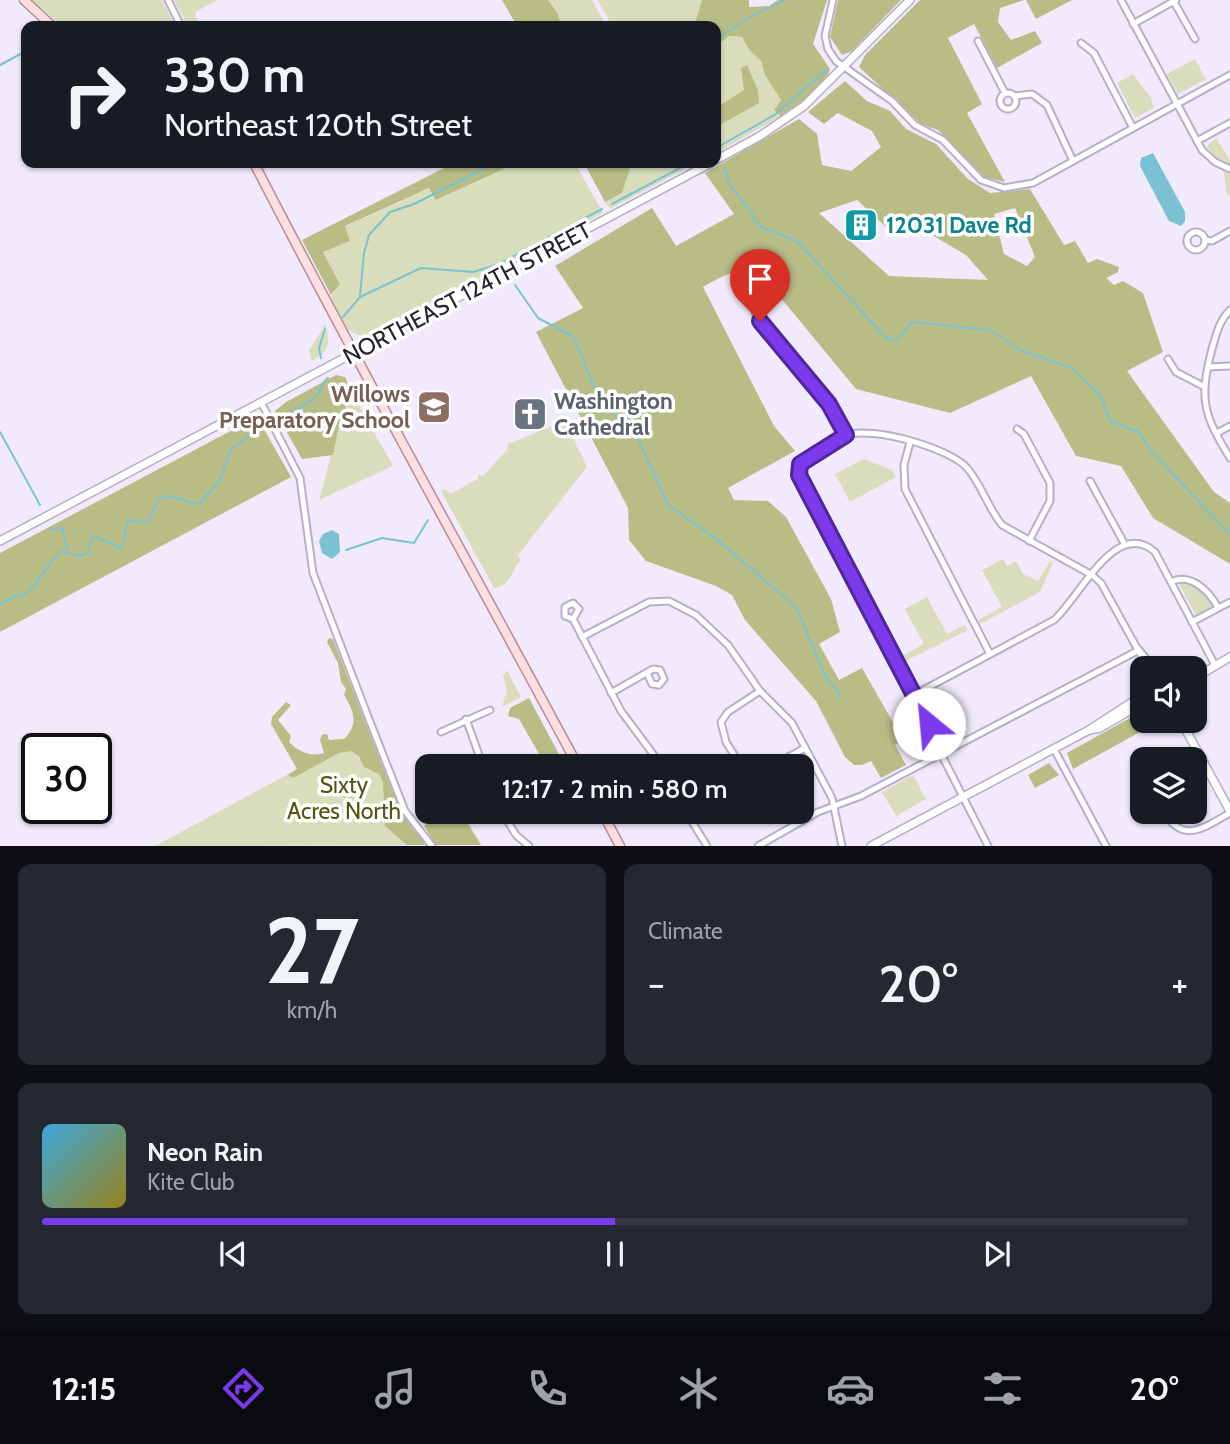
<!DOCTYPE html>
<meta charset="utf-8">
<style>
:root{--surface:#171b24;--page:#242831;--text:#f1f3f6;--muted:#9ea1a6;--line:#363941;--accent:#7c3aed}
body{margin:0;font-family:Cabin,sans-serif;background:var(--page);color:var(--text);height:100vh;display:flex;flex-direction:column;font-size:26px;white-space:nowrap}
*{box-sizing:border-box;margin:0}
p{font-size:23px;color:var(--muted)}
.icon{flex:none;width:38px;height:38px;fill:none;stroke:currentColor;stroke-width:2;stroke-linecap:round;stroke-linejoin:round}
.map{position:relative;height:846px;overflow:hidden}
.details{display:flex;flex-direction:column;gap:18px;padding:18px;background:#0d0f14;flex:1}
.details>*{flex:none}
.hud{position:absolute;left:21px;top:21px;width:700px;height:147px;border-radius:14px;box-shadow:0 2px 5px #0004;background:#171b24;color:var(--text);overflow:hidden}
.buttons{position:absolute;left:1130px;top:656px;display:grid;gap:14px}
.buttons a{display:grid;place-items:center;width:77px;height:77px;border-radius:14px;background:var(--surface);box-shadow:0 2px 5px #0004;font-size:35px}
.speed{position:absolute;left:21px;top:733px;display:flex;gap:14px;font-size:35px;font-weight:700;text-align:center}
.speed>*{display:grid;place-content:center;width:91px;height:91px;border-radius:50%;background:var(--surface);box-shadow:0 2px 5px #0004;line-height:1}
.speed .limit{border:4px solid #111;border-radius:10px;background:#fff;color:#111}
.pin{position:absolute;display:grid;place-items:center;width:60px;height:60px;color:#fff;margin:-72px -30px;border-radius:50% 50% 50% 0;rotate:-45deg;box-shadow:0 0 7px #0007}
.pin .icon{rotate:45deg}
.me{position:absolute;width:77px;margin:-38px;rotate:332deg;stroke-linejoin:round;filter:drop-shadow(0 0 5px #0008)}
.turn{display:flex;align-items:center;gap:24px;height:147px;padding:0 28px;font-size:32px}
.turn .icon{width:91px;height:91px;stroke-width:2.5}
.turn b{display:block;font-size:49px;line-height:60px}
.big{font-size:52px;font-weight:600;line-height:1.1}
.details .widget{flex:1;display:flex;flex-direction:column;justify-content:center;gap:10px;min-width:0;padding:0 24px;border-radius:14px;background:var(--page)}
.details .dial{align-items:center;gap:0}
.dial b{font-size:91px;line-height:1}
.song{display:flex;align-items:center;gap:21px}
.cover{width:84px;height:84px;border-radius:10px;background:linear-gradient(135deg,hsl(200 70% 55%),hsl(50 70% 35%))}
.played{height:7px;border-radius:4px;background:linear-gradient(90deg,var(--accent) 50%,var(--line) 50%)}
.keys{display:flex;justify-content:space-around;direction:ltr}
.heat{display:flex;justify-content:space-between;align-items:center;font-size:38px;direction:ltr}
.details .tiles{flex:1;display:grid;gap:18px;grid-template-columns:1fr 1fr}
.widget:last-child{grid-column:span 2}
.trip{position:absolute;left:415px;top:754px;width:399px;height:70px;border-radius:14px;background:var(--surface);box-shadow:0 2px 5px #0004;font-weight:600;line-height:70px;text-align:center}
.dock{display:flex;height:112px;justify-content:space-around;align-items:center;background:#090b0e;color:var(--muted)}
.dock .icon{width:49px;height:49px}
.dock .active{color:var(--accent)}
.dock b{font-size:32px;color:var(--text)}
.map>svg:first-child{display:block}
</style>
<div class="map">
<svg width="1230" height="846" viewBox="0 0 1230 846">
<rect width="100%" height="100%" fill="#f0eafc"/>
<g fill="#daddbb">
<path d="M31 0H162L175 26H125L120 23C100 26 81 22 61 25Z"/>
<path d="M174 0H218L195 12 199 26H188Z"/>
<path d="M548 0H592L607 26H562L557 12Z"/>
<path d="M598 0H702L694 26H612Z"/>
<path d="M728 36 742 37 750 51 761 61 765 75 781 100 775 110 781 116 716 153V46Z"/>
<path d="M1195 59 1206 79 1178 94 1167 74Z"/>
<path d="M1133 74 1151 98 1154 108 1135 118 1117 83Z"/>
<path d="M1216 138 1230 160V194L1227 196 1224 172 1207 146Z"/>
<path d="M517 163H575L603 213 368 336C345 337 339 315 330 298L340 284 323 252 349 241 344 227 430 188 437 200Z"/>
<path d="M632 163H682L685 169 610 209 605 202 622 193Z"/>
<path d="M325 324C331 343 330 351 312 361L309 351Z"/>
<path d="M352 393 393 466 319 500 338 430 347 428 345 407Z"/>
<path d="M565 421 587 467 518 555 521 559C512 570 510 587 494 588L441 491 446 489 450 494 478 479V474L483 476 507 450 508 444Z"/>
<path d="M864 459 892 470 896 477 850 502 835 474Z"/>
<path d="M1003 559 1007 566 1016 561 1023 574 1038 581 1050 561 1053 562 1040 592 980 624 978 620 1002 607 982 570Z"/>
<path d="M1178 582C1192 582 1204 591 1212 603L1210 609 1196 616Z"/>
<path d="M927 597 947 634 965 625 968 630 903 662 900 657 924 644 905 609Z"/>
<path d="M507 670 521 697 502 707 507 691 503 676Z"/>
<path d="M368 731 401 810 425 845 155 846Z"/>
<path d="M913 775 926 799 896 816 882 792Z"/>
</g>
<g fill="#b8bd85" fill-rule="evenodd">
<path d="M502 0H548L557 12 562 26H517Z"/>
<path d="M702 0H749V7L769 6 778 0H827L813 44 830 69C825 89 797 104 781 116L774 110 781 100 765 75 761 61 750 51 742 37 729 36 716 46V26H694Z"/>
<path d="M838 0H901L852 51 842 55 830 37Z"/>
<path d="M920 0H1024L1000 8 998 22 1011 40 1035 31 1042 43 997 68 974 24 948 38 982 104 967 113 1005 182 984 177 938 130 921 124 859 67 865 55Z"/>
<path d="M1026 0H1072L1036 19Z"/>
<path d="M747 65 758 90 759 103 716 127V108L744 90 741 68Z"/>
<path d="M845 81 867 101 890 111 906 129 936 144 968 179 990 193 1030 189 1064 245 1075 241 1088 263 1097 259 1119 267 1118 272 1106 278 1114 285 1123 281 1143 293 1163 352 1127 371 1214 492 1230 503V564L1153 518 1121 466 1076 456 1031 376 950 413 856 389 766 280C737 267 729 272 703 287L774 426 795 451 728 488 734 500 768 501 786 517 831 599 840 632 819 644 839 680 862 668 903 740 895 745 906 765 881 778 871 761 862 765H854L845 757 816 701 745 620 732 595 716 586 646 561 629 540 628 508 536 332 583 308 555 266 652 208 676 246 734 214 705 173 799 119 817 134 822 165 851 171 881 147 872 131 838 113 824 124 808 112ZM857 200 887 228 927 232 966 255 988 280 889 276 819 213ZM1015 208 1035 257 1027 266 1004 254 994 214Z"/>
<path d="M454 163H517L436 200 429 188 345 226 350 241 323 252 340 284 331 295 302 240Z"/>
<path d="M584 163H632L622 193 605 202Z"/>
<path d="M336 375 345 377 352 393 345 407 347 429 338 430 333 455 302 459 275 411 286 402Z"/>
<path d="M257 417 291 477 0 632V553Z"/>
<path d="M329 638 333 639 393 793 425 845H407L385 826 383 782 379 774 364 767 359 756 351 751 339 753 293 778 288 775 297 769 271 724 272 717 286 702 291 705 278 720 291 736 289 742C299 752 311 757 324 753L320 740 322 735 327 734 329 740 344 739C359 725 354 711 344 695L346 689 341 682 338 663 327 642Z"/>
<path d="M529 698 562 760 563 766H546L519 719 508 716 510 708Z"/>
<path d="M1137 714 1143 716V721H1160L1073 769 1067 753Z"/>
<path d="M1049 763 1059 775 1035 788 1028 775Z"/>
<path d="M441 812H461L481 845H436L424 826Z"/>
</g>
<g fill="#7ac2d2">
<path d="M1153 153 1185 212V221L1181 226 1169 221 1140 166 1141 158Z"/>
<path d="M332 530 339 534 340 552 332 559 322 553 319 541 323 534Z"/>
</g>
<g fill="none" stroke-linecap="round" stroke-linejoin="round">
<g stroke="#7ac2d2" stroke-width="2">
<path d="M716 39 752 16 785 0"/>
<path d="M0 65 26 51"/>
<path d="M716 148 776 114 826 70"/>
<path d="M688 163H689"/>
<path d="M724 168 730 185 752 213 755 221 763 228 797 241 885 337 896 341 912 322 990 330 1020 350 1072 368 1101 396 1110 421 1139 432 1151 451 1230 534"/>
<path d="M612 204 680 168"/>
<path d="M515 285 538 318 574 337 601 404 635 432 668 505 714 537 796 607 825 676 842 697"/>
<path d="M360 295 364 253 369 235 390 212 414 204 495 163"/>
<path d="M343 317 360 297 421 268 473 272 499 264 602 209"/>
<path d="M321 358 319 348 325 329"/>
<path d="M281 418C293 411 306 406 316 396 322 389 320 384 328 378"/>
<path d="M0 432 40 505"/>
<path d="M51 529 62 528 68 550"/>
<path d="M346 550 382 538 414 543 428 520"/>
<path d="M0 605C9 595 19 599 29 591 42 579 48 561 62 551L79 556 87 554 93 536 122 548 127 523 130 520 146 523C155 517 152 505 160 499 169 491 187 504 199 504L219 482 231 449 261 428"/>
</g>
<g stroke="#b8aecb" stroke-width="9">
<g id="street">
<path d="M168 0 181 26"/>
<path d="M833 0 825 36 828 49 836 61 892 101 915 125 943 140 981 180 1004 188 1033 183 1230 75"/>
<path d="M1121 0 1202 150 1215 162 1230 169"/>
<path d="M1174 2 1195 39"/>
<path d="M1133 24 1176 0"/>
<path d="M978 41 1005 93"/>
<path d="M1081 43 1094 53 1133 128"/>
<circle cx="1008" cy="101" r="8"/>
<path d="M1015 96 1032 94 1047 105 1073 161"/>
<path d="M1197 141 1230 123"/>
<circle cx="1196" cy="241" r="9"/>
<path d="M1205 240 1212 241 1230 231"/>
<path d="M1230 310C1219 321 1216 335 1212 349 1199 399 1203 414 1230 458"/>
<path d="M755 313 829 404 846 435"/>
<path d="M1168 359 1176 372 1203 386"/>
<path d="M1208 367 1230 366"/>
<path d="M261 402 300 478 313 573 367 714 405 811 432 846"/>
<path d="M1017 429 1024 434 1050 483V501L1029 541"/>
<path d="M1217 433 1230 426"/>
<path d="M910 442 904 465 905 489 990 654"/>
<path d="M1090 481 1124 543"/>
<path d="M1171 582C1191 572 1210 592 1218 608"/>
<path d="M573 619 579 609 573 603 565 607V616L573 619 621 711 662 766"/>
<path d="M1192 622 1230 602"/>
<path d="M582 637 649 602 669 601 696 615 728 645 760 691 792 723 832 798 842 846"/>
<path d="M1139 650 1154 668"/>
<path d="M611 693 653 669 660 670 664 679 659 685 652 684 648 675"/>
<path d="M914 695 1054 620C1080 597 1116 517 1155 552L1215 665"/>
<path d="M466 719 483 766"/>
<path d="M441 732 490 710"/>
<path d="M1054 749 1106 846"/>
<path d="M741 766 726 742 721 722 728 712 760 691"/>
<path d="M772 766 805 748"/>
<path d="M1143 769V775"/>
<path d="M502 812 516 835 529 846"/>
<path d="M686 812 707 846"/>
<path d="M1164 812C1183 845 1205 827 1230 813"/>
<path d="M508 822 527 812"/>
<path d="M758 846 818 812 861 796 1139 650"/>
<path d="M988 846 799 475 800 464C816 455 828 440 846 435 872 426 951 448 968 469 982 486 988 508 1002 525L1092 575 1101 583 1148 668"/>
</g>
</g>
<g stroke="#b8aecb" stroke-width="10">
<g id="secondary">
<path d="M716 160 760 136 804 106 910 0"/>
<path d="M0 541 711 163"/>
<path d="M1195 678 1230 657"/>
<path d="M1181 721 1230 811"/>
<path d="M1089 730 1100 728 1143 703"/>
<path d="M871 846 1089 730 1143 695"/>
</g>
</g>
<g stroke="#b28e95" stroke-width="11">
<g id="primary">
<path d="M24 0 52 26"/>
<path d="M254 163C358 366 470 565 578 766"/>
<path d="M602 812 620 846"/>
</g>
</g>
<use href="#street" stroke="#fff" stroke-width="5"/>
<use href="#secondary" stroke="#fff" stroke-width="7"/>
<use href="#primary" stroke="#fedee0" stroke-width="8"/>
</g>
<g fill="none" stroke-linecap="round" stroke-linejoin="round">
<g stroke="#51269a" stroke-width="18">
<path id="route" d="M760 321 829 404 846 435 800 464 799 475 929 724"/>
</g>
<use href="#route" stroke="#7c3aed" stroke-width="12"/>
</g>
<defs>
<g id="building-square" transform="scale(1.75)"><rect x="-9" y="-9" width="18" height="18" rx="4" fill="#0f9aa8" stroke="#fff"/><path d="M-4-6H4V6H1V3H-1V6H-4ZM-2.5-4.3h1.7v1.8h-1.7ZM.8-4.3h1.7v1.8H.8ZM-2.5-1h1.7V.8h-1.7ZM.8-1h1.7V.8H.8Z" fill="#fff"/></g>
<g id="school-square" transform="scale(1.75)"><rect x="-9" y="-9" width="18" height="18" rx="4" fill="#8d6e63" stroke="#fff"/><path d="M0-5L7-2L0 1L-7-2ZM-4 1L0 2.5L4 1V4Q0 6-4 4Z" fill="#fff"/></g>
<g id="church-square" transform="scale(1.75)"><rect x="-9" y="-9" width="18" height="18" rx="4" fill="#6b7280" stroke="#fff"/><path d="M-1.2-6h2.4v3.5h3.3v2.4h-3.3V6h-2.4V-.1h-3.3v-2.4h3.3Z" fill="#fff"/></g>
</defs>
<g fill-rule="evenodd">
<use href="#building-square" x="861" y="225"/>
<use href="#school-square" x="434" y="407"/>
<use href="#church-square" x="530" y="414"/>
</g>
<g text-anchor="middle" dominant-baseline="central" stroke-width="7" stroke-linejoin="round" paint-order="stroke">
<g font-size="23" font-weight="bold" fill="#0d838f" stroke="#fff" text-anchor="start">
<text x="886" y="225">12031 Dave Rd</text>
</g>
<g font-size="23" fill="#27232e" stroke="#fff">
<text transform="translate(467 293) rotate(-28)">NORTHEAST 124TH STREET</text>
</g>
<g font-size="23" font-weight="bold" fill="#785e54" stroke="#fff" text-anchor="end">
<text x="410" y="394">Willows<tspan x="410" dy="26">Preparatory School</tspan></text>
</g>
<g font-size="23" font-weight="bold" fill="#5b616d" stroke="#fff" text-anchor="start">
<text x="554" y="401">Washington<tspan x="554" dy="26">Cathedral</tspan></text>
</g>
<g font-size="23" fill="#505312" stroke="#fff">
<text x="344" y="785">Sixty<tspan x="344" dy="26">Acres North</tspan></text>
</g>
</g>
</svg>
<div class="buttons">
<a><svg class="icon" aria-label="sound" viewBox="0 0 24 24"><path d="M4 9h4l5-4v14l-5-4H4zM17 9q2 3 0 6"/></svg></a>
<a><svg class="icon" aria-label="layers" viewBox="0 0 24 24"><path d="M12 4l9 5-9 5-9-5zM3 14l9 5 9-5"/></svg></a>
</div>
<div class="speed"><div class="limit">30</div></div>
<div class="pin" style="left:760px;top:321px;background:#d93025"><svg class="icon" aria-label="arrive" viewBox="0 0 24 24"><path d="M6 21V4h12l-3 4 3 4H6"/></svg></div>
<svg class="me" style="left:929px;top:724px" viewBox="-20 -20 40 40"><circle r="19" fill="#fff"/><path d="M0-13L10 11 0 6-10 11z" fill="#7c3aed"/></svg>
<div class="trip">12:17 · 2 min · 580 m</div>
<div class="hud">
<div class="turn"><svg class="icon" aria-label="right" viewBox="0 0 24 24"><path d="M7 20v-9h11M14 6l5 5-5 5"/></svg><div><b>330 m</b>Northeast 120th Street</div></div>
</div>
</div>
<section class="details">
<div class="tiles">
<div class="widget dial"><b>27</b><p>km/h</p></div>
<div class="widget"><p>Climate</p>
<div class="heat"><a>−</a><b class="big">20°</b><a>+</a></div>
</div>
<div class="widget">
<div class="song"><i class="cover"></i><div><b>Neon Rain</b><p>Kite Club</p></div></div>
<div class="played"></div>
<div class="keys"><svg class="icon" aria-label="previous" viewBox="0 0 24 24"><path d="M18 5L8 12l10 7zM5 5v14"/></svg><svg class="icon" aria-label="pause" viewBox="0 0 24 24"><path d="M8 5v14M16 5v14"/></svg><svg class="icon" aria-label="next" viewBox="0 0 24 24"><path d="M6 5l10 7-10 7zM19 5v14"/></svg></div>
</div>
</div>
</section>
<nav class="dock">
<b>12:15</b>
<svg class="icon active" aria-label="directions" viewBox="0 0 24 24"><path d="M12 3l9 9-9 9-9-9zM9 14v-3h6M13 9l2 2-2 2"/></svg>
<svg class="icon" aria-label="music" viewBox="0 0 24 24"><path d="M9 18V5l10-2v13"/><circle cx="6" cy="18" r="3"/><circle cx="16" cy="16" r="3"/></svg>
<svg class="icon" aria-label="phone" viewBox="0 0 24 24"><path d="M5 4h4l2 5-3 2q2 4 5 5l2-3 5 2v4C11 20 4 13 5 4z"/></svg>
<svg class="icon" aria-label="climate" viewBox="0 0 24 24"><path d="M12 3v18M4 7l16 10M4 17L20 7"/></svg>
<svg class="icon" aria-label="car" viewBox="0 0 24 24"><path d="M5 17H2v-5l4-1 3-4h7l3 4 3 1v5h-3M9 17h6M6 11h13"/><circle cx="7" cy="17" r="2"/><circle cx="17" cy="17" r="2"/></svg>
<svg class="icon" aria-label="filters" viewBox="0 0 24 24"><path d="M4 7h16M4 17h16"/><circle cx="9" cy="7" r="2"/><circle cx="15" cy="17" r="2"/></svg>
<b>20°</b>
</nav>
